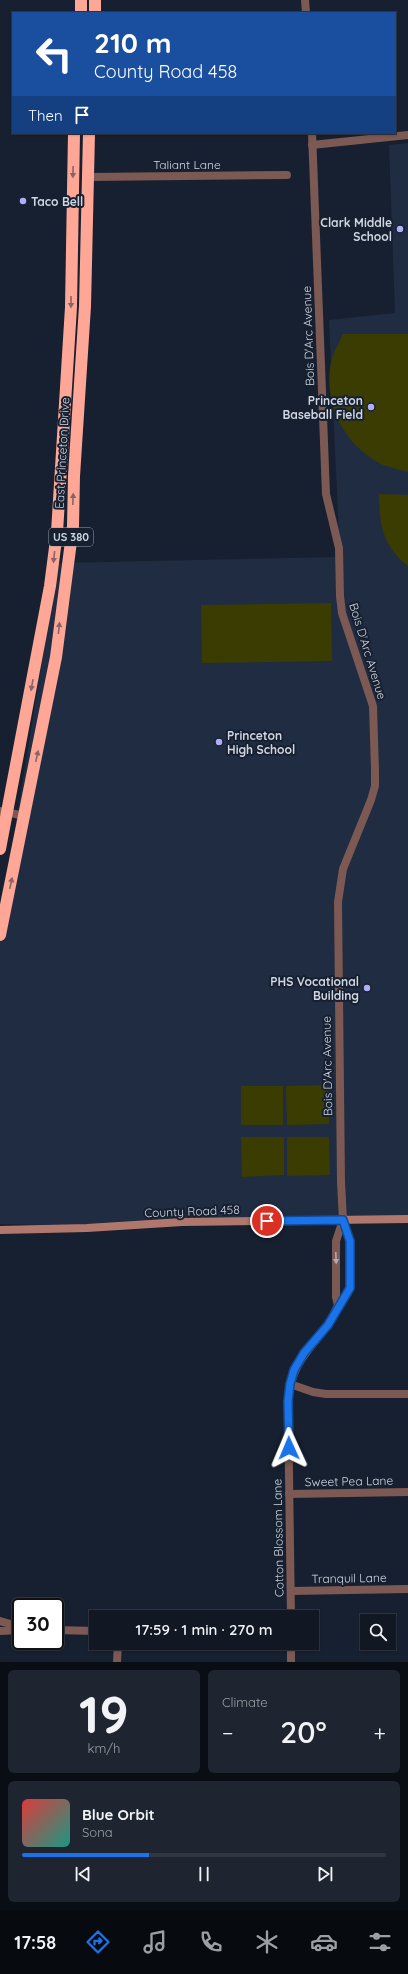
<!DOCTYPE html>
<meta charset="utf-8">
<style>
:root{--surface:#111824;--page:#1e2531;--text:#f1f3f6;--muted:#9ca0a6;--line:#303741;--accent:#1a73e8}
body{margin:0;font-family:Quicksand,sans-serif;background:var(--page);color:var(--text);height:100vh;display:flex;flex-direction:column;font-size:15px;white-space:nowrap}
*{box-sizing:border-box;margin:0}
p{font-size:13px;color:var(--muted)}
.icon{flex:none;width:22px;height:22px;fill:none;stroke:currentColor;stroke-width:2;stroke-linecap:round;stroke-linejoin:round}
.map{position:relative;height:1662px;overflow:hidden}
.sheet{display:flex;flex-direction:column;gap:8px;padding:8px;background:#090d14;flex:1}
.sheet>*{flex:none}
.guide{position:absolute;left:12px;top:12px;width:384px;height:122px;border-radius:0px;box-shadow:0 1px 3px #0004,0 0 0 1px var(--line);background:#1a4fa0;color:#fff;overflow:hidden}
.controls{position:absolute;left:360px;top:1614px;display:grid;gap:8px}
.controls a{display:grid;place-items:center;width:36px;height:36px;border-radius:0px;background:var(--surface);box-shadow:0 1px 3px #0004,0 0 0 1px var(--line);font-size:20px}
.speed{position:absolute;left:12px;top:1598px;display:flex;gap:8px;font-size:20px;font-weight:700;text-align:center}
.speed>*{display:grid;place-content:center;width:52px;height:52px;border-radius:50%;background:var(--surface);box-shadow:0 1px 3px #0004,0 0 0 1px var(--line);line-height:1}
.speed .limit{border:2px solid #111;border-radius:6px;background:#fff;color:#111}
.pin{position:absolute;display:grid;place-items:center;width:34px;height:34px;color:#fff;margin:-17px;border:2px solid #fff;border-radius:50%;box-shadow:0 1px 4px #0007}
.me{position:absolute;width:44px;margin:-22px;rotate:359deg;stroke-linejoin:round;filter:drop-shadow(0 0 3px #0008)}
.turn{display:flex;align-items:center;gap:14px;height:84px;padding:0 16px;font-size:18px}
.turn .icon{width:52px;height:52px;stroke-width:2.5}
.turn b{display:block;font-size:28px;line-height:34px}
.then{display:flex;align-items:center;height:38px;padding:0 16px;background:#0003;gap:8px;font-size:15px}
.big{font-size:30px;font-weight:600;line-height:1.1}
.sheet .widget{flex:1;display:flex;flex-direction:column;justify-content:center;gap:6px;min-width:0;padding:0 14px;border-radius:6px;background:var(--page)}
.sheet .dial{align-items:center;gap:0}
.dial b{font-size:52px;line-height:1}
.song{display:flex;align-items:center;gap:12px}
.cover{width:48px;height:48px;border-radius:6px;background:linear-gradient(135deg,hsl(0 70% 55%),hsl(170 70% 35%))}
.played{height:4px;border-radius:2px;background:linear-gradient(90deg,var(--accent) 35%,var(--line) 35%)}
.keys{display:flex;justify-content:space-around;direction:ltr}
.heat{display:flex;justify-content:space-between;align-items:center;font-size:22px;direction:ltr}
.sheet .tiles{flex:1;display:grid;gap:8px;grid-template-columns:1fr 1fr}
.widget:last-child{grid-column:span 2}
.trip{position:absolute;left:89px;top:1610px;width:230px;height:40px;border-radius:0px;background:var(--surface);box-shadow:0 1px 3px #0004,0 0 0 1px var(--line);font-weight:600;line-height:40px;text-align:center}
.menu{display:flex;height:64px;justify-content:space-around;align-items:center;background:#070a0e;color:var(--muted)}
.menu .icon{width:28px;height:28px}
.menu .selected{color:var(--accent)}
.menu b{font-size:18px;color:var(--text)}
.map>svg:first-child{display:block}
</style>
<div class="map">
<svg width="408" height="1662" viewBox="0 0 408 1662">
<rect width="100%" height="100%" fill="#172030"/>
<path fill="#202c41" d="M408 143V1220L124 1227 0 1224V921L58 563 340 557 329 320 395 313 389 145Z"/>
<g fill="#3b3c01">
<path d="M343 334H408V472C399 469 387 467 379 463 343 443 323 403 331 362 333 353 339 343 343 334Z"/>
<path d="M379 494 408 495V566C383 547 379 524 379 494Z"/>
<path d="M331 603 332 661 202 663 201 605Z"/>
<path d="M329 1085V1124L287 1125 286 1086Z"/>
<rect x="241" y="1086" width="42" height="39"/>
<path d="M241 1137H284V1175L242 1177Z"/>
<path d="M287 1137H329L330 1175 287 1176Z"/>
</g>
<g fill="none" stroke-linecap="round" stroke-linejoin="round">
<g stroke="#7c5952" stroke-width="8">
<path d="M305 0 306 13"/>
<path d="M312 133 326 494 339 548 340 596 342 613 373 706 375 770V786L371 800 343 869 338 902 341 1182 343 1220 350 1241 351 1277 348 1293 338 1305 336 1297V1241L343 1220"/>
<path d="M312 145 408 135"/>
<path d="M87 177 287 175"/>
<path d="M0 811 25 816"/>
<path d="M290 1384 313 1392 326 1394H408"/>
<path d="M289 1494 408 1492"/>
<path d="M291 1591 408 1589"/>
<path d="M291 1617 288 1401C292 1352 322 1345 338 1305"/>
<path d="M0 1621 21 1627"/>
<path d="M55 1630 96 1631"/>
<path d="M0 1631 21 1630"/>
<path d="M291 1643V1662"/>
<path d="M117 1662 118 1643"/>
</g>
<path stroke="#b0786d" stroke-width="8" d="M0 1230 87 1228 182 1222 408 1219"/>
<g stroke="#fea796" stroke-width="12">
<path d="M81 13V0"/>
<path d="M95 13V0"/>
<path d="M0 849 50 586 57 532 71 307 74 133"/>
<path d="M0 935 56 657 73 526 74 476 85 306 89 133"/>
</g>
</g>
<defs><path id="oneway-solid" d="M-6-.8H1V-3.2L6.5 0L1 3.2V.8H-6Z"/></defs>
<g fill="#8a6463">
<use href="#oneway-solid" transform="translate(73 172) rotate(91)"/>
<use href="#oneway-solid" transform="translate(71 302) rotate(90)"/>
<use href="#oneway-solid" transform="translate(73 499) rotate(-88)"/>
<use href="#oneway-solid" transform="translate(54 557) rotate(96)"/>
<use href="#oneway-solid" transform="translate(59 628) rotate(-84)"/>
<use href="#oneway-solid" transform="translate(32 685) rotate(100)"/>
<use href="#oneway-solid" transform="translate(37 756) rotate(-78)"/>
<use href="#oneway-solid" transform="translate(11 883) rotate(-78)"/>
</g>
<use fill="#b2aaaf" href="#oneway-solid" transform="translate(336 1258) rotate(88)"/>
<g fill="none" stroke-linecap="round" stroke-linejoin="round">
<g stroke="#114b97" stroke-width="10">
<path id="route" d="M267 1221 343 1220 350 1241V1288L328 1325 304 1353 294 1370 290 1384 288 1401 289 1448"/>
</g>
<use href="#route" stroke="#1a73e8" stroke-width="7"/>
</g>
<g fill="#b0aefa" stroke="#172030" stroke-width="1.5">
<circle cx="23" cy="201" r="4"/>
<circle cx="400" cy="229" r="4"/>
<circle cx="371" cy="407" r="4"/>
<circle cx="219" cy="742" r="4"/>
<circle cx="367" cy="988" r="4"/>
</g>
<g text-anchor="middle" dominant-baseline="central" stroke-width="4" stroke-linejoin="round" paint-order="stroke">
<rect fill="#172030" stroke="#989fac" stroke-width="1" x="49" y="528" width="44" height="18" rx="3"/>
<g font-size="11" font-weight="bold" fill="#cfd6e1">
<text x="71" y="537">US 380</text>
</g>
<g font-size="12" fill="#cfd6e1" stroke="#172030">
<text x="187" y="164">Taliant Lane</text>
<text transform="translate(308 336) rotate(-92)">Bois D'Arc Avenue</text>
<text transform="translate(62 453) rotate(-87)">East Princeton Drive</text>
<text transform="translate(368 651) rotate(73)">Bois D'Arc Avenue</text>
<text transform="translate(327 1066) rotate(-91)">Bois D'Arc Avenue</text>
<text transform="translate(192 1211) rotate(-2)">County Road 458</text>
<text transform="translate(349 1481) rotate(-1)">Sweet Pea Lane</text>
<text transform="translate(278 1538) rotate(-91)">Cotton Blossom Lane</text>
<text transform="translate(349 1578) rotate(-1)">Tranquil Lane</text>
</g>
<g font-size="12" font-weight="bold" fill="#cfd6e1" stroke="#172030" text-anchor="end">
<text x="31" y="201" text-anchor="start">Taco Bell</text>
<text x="392" y="222">Clark Middle<tspan x="392" dy="14">School</tspan></text>
<text x="363" y="400">Princeton<tspan x="363" dy="14">Baseball Field</tspan></text>
<text x="227" y="735" text-anchor="start">Princeton<tspan x="227" dy="14">High School</tspan></text>
<text x="359" y="981">PHS Vocational<tspan x="359" dy="14">Building</tspan></text>
</g>
</g>
</svg>
<div class="controls">
<a><svg class="icon" aria-label="search" viewBox="0 0 24 24"><circle cx="10" cy="10" r="6"/><path d="M15 15l6 6"/></svg></a>
</div>
<div class="speed"><div class="limit">30</div></div>
<div class="pin" style="left:267px;top:1221px;background:#d93025"><svg class="icon" aria-label="arrive" viewBox="0 0 24 24"><path d="M6 21V4h12l-3 4 3 4H6"/></svg></div>
<svg class="me" style="left:289px;top:1448px" viewBox="-20 -20 40 40"><path d="M0-17L14 15 0 8-14 15z" fill="#1a73e8" stroke="#fff" stroke-width="4"/></svg>
<div class="trip">17:59 · 1 min · 270 m</div>
<div class="guide">
<div class="turn"><svg class="icon" aria-label="left" viewBox="0 0 24 24"><path d="M17 20v-9H6M10 6l-5 5 5 5"/></svg><div><b>210 m</b>County Road 458</div></div>
<div class="then">Then<svg class="icon" aria-label="arrive" viewBox="0 0 24 24"><path d="M6 21V4h12l-3 4 3 4H6"/></svg></div>
</div>
</div>
<section class="sheet">
<div class="tiles">
<div class="widget dial"><b>19</b><p>km/h</p></div>
<div class="widget"><p>Climate</p>
<div class="heat"><a>−</a><b class="big">20°</b><a>+</a></div>
</div>
<div class="widget">
<div class="song"><i class="cover"></i><div><b>Blue Orbit</b><p>Sona</p></div></div>
<div class="played"></div>
<div class="keys"><svg class="icon" aria-label="previous" viewBox="0 0 24 24"><path d="M18 5L8 12l10 7zM5 5v14"/></svg><svg class="icon" aria-label="pause" viewBox="0 0 24 24"><path d="M8 5v14M16 5v14"/></svg><svg class="icon" aria-label="next" viewBox="0 0 24 24"><path d="M6 5l10 7-10 7zM19 5v14"/></svg></div>
</div>
</div>
</section>
<nav class="menu">
<b>17:58</b>
<svg class="icon selected" aria-label="directions" viewBox="0 0 24 24"><path d="M12 3l9 9-9 9-9-9zM9 14v-3h6M13 9l2 2-2 2"/></svg>
<svg class="icon" aria-label="music" viewBox="0 0 24 24"><path d="M9 18V5l10-2v13"/><circle cx="6" cy="18" r="3"/><circle cx="16" cy="16" r="3"/></svg>
<svg class="icon" aria-label="phone" viewBox="0 0 24 24"><path d="M5 4h4l2 5-3 2q2 4 5 5l2-3 5 2v4C11 20 4 13 5 4z"/></svg>
<svg class="icon" aria-label="climate" viewBox="0 0 24 24"><path d="M12 3v18M4 7l16 10M4 17L20 7"/></svg>
<svg class="icon" aria-label="car" viewBox="0 0 24 24"><path d="M5 17H2v-5l4-1 3-4h7l3 4 3 1v5h-3M9 17h6M6 11h13"/><circle cx="7" cy="17" r="2"/><circle cx="17" cy="17" r="2"/></svg>
<svg class="icon" aria-label="filters" viewBox="0 0 24 24"><path d="M4 7h16M4 17h16"/><circle cx="9" cy="7" r="2"/><circle cx="15" cy="17" r="2"/></svg>
</nav>
